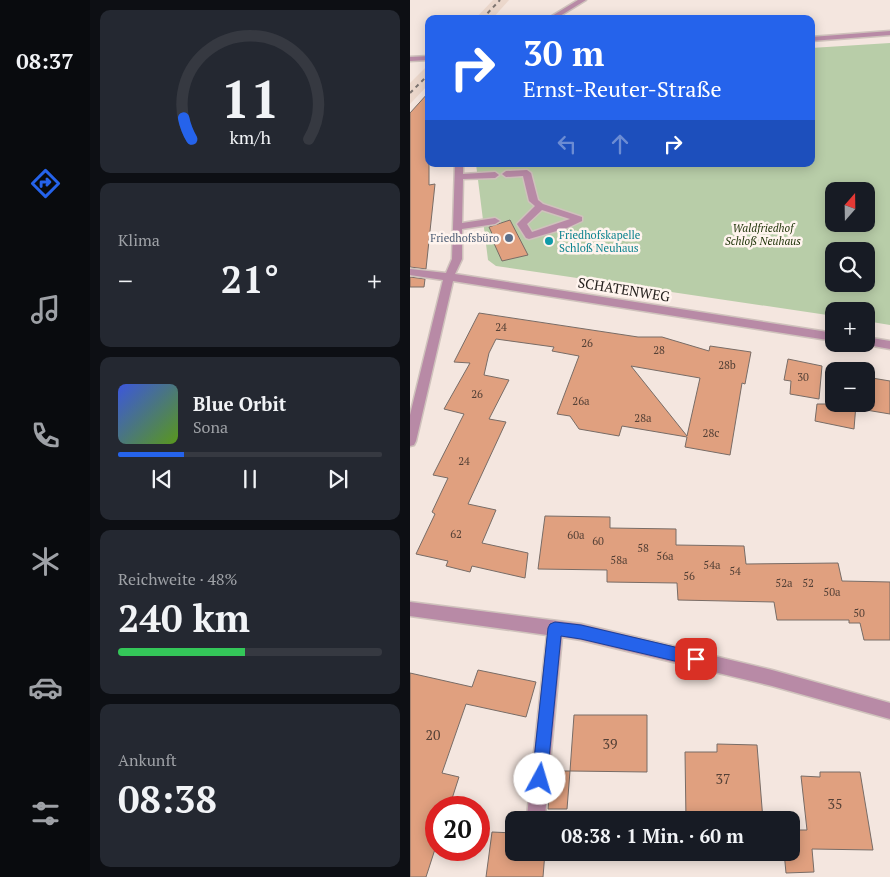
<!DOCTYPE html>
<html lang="de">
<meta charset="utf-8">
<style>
:root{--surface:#171b24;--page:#242831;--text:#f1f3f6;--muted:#9ea1a6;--line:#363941;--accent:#2563eb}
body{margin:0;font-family:"PT Serif",serif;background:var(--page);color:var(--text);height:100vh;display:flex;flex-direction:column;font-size:19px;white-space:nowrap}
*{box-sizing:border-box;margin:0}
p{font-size:16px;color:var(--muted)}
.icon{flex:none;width:28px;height:28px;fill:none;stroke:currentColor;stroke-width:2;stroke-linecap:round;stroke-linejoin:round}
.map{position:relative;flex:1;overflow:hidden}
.details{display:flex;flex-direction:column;gap:10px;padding:10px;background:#0d0f14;width:320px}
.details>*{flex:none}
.banner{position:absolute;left:15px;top:15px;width:390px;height:152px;border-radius:10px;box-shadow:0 2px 12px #0003;background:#2563eb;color:#fff;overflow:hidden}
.needle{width:32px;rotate:20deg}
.controls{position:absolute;left:415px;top:182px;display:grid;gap:10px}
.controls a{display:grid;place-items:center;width:50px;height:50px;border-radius:10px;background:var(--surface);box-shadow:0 2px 12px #0003;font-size:25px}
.speed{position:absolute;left:15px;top:796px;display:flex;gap:10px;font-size:25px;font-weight:700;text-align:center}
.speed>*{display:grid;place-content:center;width:65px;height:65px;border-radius:50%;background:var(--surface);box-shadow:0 2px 12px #0003;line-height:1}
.speed .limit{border:8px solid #d22;background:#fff;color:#111}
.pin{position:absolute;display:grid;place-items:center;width:42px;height:42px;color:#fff;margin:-21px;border-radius:10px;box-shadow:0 2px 8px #0006}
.me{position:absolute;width:55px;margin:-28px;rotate:6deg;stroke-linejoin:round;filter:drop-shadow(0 0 4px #0008)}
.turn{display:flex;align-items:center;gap:18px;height:105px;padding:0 15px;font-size:22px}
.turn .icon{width:65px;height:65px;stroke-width:2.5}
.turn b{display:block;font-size:35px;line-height:42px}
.lanes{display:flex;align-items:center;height:48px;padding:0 15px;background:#0003;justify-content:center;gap:25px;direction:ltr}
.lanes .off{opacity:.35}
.big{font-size:38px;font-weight:700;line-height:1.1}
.details .card{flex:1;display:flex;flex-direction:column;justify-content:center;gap:8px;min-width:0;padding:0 18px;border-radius:10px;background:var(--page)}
.details .dial{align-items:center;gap:0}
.dial svg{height:130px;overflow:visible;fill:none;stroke:var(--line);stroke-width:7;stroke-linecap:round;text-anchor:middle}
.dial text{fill:var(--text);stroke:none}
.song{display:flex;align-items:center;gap:15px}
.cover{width:60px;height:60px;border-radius:8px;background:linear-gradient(135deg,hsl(230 70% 55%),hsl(90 70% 35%))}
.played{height:5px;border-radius:2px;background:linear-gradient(90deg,var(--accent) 25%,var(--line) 25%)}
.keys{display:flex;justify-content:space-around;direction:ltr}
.heat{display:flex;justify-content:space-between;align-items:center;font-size:28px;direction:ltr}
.charge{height:8px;border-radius:4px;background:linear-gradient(90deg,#34c759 48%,var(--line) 0)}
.trip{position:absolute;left:95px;top:811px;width:295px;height:50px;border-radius:10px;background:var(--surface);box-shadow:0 2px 12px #0003;font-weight:700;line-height:50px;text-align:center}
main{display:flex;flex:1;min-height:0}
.dock{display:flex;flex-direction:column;width:90px;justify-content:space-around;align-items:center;background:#090b0e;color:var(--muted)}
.dock .icon{width:35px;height:35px}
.dock .selected{color:var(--accent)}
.dock b{font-size:22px;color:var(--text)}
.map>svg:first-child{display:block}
</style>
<main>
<nav class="dock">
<b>08:37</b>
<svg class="icon selected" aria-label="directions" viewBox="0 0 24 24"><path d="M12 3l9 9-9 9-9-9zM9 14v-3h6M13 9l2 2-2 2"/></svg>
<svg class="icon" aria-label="music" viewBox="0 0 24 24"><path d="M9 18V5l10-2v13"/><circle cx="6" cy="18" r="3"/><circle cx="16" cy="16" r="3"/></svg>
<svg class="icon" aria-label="phone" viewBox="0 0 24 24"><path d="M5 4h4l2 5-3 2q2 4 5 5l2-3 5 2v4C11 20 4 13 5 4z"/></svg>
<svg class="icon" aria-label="climate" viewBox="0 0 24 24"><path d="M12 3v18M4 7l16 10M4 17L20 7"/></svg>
<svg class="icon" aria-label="car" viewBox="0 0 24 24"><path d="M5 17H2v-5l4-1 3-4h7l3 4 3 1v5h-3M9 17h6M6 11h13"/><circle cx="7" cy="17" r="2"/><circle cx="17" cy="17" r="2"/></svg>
<svg class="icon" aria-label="filters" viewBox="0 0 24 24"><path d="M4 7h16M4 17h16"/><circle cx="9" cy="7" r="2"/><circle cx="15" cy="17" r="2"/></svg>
</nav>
<section class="details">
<div class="card dial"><svg viewBox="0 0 100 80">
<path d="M14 69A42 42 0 1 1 86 69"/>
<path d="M14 69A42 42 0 0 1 9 56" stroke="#2563eb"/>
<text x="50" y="56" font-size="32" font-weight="700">11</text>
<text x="50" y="72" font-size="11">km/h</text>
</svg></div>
<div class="card"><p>Klima</p>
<div class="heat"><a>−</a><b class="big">21°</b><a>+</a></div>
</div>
<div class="card">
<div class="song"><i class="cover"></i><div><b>Blue Orbit</b><p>Sona</p></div></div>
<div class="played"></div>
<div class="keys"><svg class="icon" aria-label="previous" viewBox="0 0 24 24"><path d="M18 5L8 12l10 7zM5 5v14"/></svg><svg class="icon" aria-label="pause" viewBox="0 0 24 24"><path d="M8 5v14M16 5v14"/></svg><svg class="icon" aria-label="next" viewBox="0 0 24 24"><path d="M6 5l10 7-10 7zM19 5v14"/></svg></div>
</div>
<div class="card"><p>Reichweite · 48%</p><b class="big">240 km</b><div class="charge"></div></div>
<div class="card"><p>Ankunft</p><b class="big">08:38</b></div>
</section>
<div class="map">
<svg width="480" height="877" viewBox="0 0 480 877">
<rect width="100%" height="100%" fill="#f4e6df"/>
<g fill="#ebd7cb">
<path d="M83 0H99L82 19H65Z"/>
<path d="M16 67H19V84L0 104V83Z"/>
</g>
<path fill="#b8cda8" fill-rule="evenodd" d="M480 43V325L456 321V311H424V316L86 266 78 260 66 164H401V48ZM424 191H456V224H424ZM424 251H456V284H424Z"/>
<g fill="#e0a07f" stroke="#786c66" fill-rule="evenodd">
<path d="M19 92V185L25 184 16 269 0 267V113Z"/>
<path d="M100 220 118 255 92 261 82 239 84 238 79 227Z"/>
<path d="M0 277 15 279 14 287H0Z"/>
<path d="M69 313 228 337H252L299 351 300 346 341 352 335 384 332 383 320 455 275 447 277 437 212 426 209 436 169 429 160 416 147 414 169 356 142 351 144 347 86 339 79 353 74 375 99 380 79 419 96 422 58 504 86 510 72 543 118 553 115 578 62 566 60 572 36 566 38 561 6 554 25 514 22 512 38 478 23 475 54 414 34 409 60 363 44 362ZM221 366 290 378 277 436Z"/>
<path d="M378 359 412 366 409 399 380 394 381 381 374 380Z"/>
<path d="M456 377 480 381V414L456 410Z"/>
<path d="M407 404H446L444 429 405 421Z"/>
<path d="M135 516 200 517V528L266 529V545L334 546 336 564 428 563 432 581 480 582V640H454L450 623H439V620H367L364 602 268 600 267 583 197 582V570L128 569Z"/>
<path d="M68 670 126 682 116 717 56 704 32 773 49 777 39 808H26V846L16 877H0V673L62 687Z"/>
<path d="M164 715H237V772L160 771Z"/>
<path d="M307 744 347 745 353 820H276L275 752H307Z"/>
<path d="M141 771H160L157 809H138Z"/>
<path d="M410 772H450L463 850 402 849 404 872 376 873 374 852H381V830H397L391 776 410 777Z"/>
<path d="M82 832 104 833V852H135L133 877H76Z"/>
</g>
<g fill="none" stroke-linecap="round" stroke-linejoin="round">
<g stroke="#cfc2bc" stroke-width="3">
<g id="minor">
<path d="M168 0H176L145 19H137Z"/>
<path d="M480 31V35L401 41V37Z"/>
<path d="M19 56V60L0 61V57Z"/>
<path d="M45 164H53V174L85 172 89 175 85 178 53 179 52 223 85 218 90 221 85 224 52 229V259L45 274 424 333V341L43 281 6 441 4 445 0 446V415L33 280 0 275V269L36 273 42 259Z"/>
<path d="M117 170 121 173 128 200 133 204 172 217V221L157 228 119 239 116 238 107 224 125 206 119 201 113 176 96 177 92 174 96 171ZM132 210 160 219 122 232 117 224Z"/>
<path d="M456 337 480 341V349L452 344H456Z"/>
<path d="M0 602 171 624 362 670 480 703V719L362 686 171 640 152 637 135 816 133 820H119L117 816 137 635 0 616Z"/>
</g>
</g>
<use href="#minor" fill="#b88aa6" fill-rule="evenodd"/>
<g stroke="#7c736f" stroke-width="2" stroke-dasharray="4 4" stroke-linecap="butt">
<path d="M72 19 90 0"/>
<path d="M0 93 19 74"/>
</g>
</g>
<path fill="#2563eb" stroke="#184099" d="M145 622 171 625 286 652 291 654 293 659 291 664 286 666 171 639 151 636 137 779 135 784 130 786 124 784 122 779 138 628 140 624Z"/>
<circle fill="#5c6f8a" stroke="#fff4ee" stroke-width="2" cx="99" cy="238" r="5"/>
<circle fill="#0f9aa8" stroke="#fff4ee" stroke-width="2" cx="139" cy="241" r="5"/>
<g text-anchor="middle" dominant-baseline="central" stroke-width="5" stroke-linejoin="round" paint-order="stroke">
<g font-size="11" font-style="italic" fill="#1c3005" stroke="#fff4ee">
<text x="353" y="228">Waldfriedhof<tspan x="353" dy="13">Schloß Neuhaus</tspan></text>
</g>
<g font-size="11" fill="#0d838f" stroke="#fff4ee" text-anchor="start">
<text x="149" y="235">Friedhofskapelle<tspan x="149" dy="13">Schloß Neuhaus</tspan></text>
</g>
<g font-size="11" fill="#4e5e75" stroke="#fff4ee" text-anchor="end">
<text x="89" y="238">Friedhofsbüro</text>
</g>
<g font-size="11" fill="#544036">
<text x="91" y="327">24</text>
<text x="177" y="343">26</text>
<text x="249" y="350">28</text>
<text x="317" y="365">28b</text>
<text x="393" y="377">30</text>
<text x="67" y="394">26</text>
<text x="171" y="401">26a</text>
<text x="233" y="418">28a</text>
<text x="301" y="433">28c</text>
<text x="54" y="461">24</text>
<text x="46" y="534">62</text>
<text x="166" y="535">60a</text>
<text x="188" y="541">60</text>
<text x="233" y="548">58</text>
<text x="255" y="556">56a</text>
<text x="209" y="560">58a</text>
<text x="302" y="565">54a</text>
<text x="325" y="571">54</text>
<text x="279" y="576">56</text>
<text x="374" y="583">52a</text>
<text x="398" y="583">52</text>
<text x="422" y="592">50a</text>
<text x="449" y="613">50</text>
</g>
<g font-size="14" fill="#25201d" stroke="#fff4ee">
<text transform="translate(214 289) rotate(9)">SCHATENWEG</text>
</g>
<g font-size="14" fill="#544036">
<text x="23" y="734">20</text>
<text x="200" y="743">39</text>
<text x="313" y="778">37</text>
<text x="425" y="803">35</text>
</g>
</g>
</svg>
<div class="controls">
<a><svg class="needle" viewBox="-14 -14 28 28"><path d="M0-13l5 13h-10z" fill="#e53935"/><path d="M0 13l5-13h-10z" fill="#9ea1a6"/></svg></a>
<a><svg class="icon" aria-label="search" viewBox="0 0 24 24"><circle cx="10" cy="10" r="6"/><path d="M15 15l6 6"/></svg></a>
<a>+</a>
<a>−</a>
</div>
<div class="speed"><div class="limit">20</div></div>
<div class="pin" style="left:286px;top:659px;background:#d93025"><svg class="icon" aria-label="arrive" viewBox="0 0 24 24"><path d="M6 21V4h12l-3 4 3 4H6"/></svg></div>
<svg class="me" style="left:130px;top:779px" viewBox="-20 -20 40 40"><circle r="19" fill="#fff"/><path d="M0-13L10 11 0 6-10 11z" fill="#2563eb"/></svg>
<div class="trip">08:38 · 1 Min. · 60 m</div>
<div class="banner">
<div class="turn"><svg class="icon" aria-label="right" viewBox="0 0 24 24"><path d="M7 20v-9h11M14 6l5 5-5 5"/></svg><div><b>30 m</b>Ernst-Reuter-Straße</div></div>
<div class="lanes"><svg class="icon off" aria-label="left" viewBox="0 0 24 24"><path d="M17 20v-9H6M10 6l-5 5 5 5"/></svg><svg class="icon off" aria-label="ahead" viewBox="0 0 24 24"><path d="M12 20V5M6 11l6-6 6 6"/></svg><svg class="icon" aria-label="right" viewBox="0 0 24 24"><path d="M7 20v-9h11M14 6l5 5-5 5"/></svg></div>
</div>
</div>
</main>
